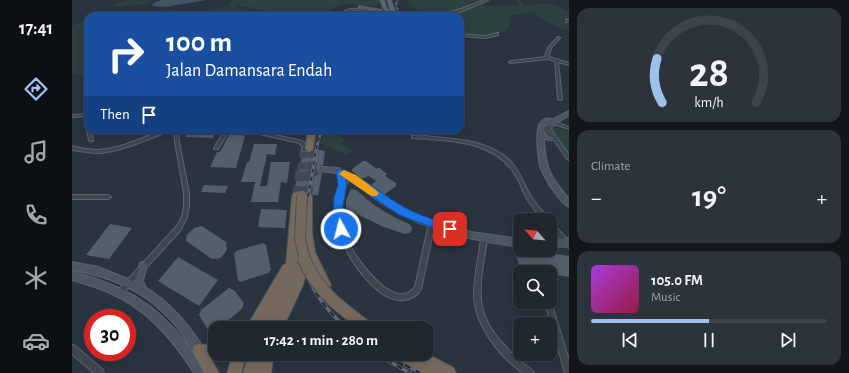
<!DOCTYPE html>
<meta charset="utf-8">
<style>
:root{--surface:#20272f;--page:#2d333b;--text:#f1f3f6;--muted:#a2a5aa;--line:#3d444b;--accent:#9dc1ec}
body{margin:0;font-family:"Alegreya Sans",sans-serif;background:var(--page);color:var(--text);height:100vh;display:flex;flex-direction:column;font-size:15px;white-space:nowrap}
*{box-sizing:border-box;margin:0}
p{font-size:13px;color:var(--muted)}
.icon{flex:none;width:22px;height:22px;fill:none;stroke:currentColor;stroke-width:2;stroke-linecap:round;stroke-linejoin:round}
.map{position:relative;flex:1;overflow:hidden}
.sheet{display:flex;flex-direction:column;gap:8px;padding:8px;background:#12151a;width:280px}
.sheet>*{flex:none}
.hud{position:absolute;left:12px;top:12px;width:380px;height:122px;border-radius:12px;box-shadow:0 2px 10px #0003,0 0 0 1px var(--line);background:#1a4fa0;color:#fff;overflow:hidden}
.needle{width:26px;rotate:297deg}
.controls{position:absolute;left:441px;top:213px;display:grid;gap:8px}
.controls a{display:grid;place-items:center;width:44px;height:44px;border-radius:8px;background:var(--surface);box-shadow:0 2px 10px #0003,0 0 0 1px var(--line);font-size:20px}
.speed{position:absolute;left:12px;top:309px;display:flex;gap:8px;font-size:20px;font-weight:700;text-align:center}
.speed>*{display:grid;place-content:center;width:52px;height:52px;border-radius:50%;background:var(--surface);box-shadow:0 2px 10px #0003,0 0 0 1px var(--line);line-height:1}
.speed .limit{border:6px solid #d22;background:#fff;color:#111}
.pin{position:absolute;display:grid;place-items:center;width:34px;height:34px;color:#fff;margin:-17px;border-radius:8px;box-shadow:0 2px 6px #0006}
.me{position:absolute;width:44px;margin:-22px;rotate:353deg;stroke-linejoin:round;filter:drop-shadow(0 0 3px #0008)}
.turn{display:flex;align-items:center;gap:14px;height:84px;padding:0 16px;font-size:18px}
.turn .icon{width:52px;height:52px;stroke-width:2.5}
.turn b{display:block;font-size:28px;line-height:34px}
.then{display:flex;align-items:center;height:38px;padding:0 16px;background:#0003;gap:8px;font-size:15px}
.big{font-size:30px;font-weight:700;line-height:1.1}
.sheet .tile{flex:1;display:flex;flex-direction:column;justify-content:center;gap:6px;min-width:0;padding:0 14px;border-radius:12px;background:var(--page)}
.sheet .dial{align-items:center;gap:0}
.dial svg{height:104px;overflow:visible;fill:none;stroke:var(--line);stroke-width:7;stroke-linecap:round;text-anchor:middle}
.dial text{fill:var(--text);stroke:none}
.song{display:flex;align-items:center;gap:12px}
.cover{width:48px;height:48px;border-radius:6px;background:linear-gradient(135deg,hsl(280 70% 55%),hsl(340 70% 35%))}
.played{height:4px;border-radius:2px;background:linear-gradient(90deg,var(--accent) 50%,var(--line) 50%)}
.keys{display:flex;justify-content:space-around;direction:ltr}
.heat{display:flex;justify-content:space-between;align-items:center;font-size:22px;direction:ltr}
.trip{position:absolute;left:136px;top:321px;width:226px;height:40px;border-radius:12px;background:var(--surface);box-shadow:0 2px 10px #0003,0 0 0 1px var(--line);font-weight:700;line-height:40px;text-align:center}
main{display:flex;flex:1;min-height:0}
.dock{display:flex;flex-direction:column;width:72px;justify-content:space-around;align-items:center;background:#0d1013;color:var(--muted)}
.dock .icon{width:28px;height:28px}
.dock .selected{color:var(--accent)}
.dock b{font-size:18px;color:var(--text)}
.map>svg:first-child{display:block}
</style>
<main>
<nav class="dock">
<b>17:41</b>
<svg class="icon selected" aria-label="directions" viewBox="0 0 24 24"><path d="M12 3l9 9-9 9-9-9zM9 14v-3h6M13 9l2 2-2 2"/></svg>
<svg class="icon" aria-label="music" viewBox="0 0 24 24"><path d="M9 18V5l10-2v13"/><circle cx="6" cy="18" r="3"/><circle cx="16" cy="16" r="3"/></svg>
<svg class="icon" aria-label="phone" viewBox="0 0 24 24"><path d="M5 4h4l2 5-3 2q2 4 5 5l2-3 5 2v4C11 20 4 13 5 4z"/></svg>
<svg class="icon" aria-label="climate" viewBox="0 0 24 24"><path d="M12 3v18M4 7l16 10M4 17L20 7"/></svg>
<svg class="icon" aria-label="car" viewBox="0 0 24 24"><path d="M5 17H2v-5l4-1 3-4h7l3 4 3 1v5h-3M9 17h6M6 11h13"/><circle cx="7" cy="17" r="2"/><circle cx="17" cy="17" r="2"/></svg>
</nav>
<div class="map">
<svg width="497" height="373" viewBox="0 0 497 373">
<rect width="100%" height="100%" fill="#2a343f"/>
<g fill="#2d4141">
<path d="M55 0H83L75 4 42 7 46 3Z"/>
<path d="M160 0H174L170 2 176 0H308V2L303 6 269 4 245 16H212V12L184 10 177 7H168L166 3V9L175 8 172 16H71L90 10H103L122 14 157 5Z"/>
<path d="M335 0H420L412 3 413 6 447 5 444 0H448L451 5 483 4 493 11 497 10V19L489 20 497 24V30L486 28 460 12 437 16 438 26C426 39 403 35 388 35V16H349L347 10 337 7Z"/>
<path d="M16 19V77L0 73V26Z"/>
<path d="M483 127 497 132V153L480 131 479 128Z"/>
<path d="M253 130H266L267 135 273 140 268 143 281 151 274 155 248 143Z"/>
</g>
<path fill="#425366" d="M90 0H134L94 7 80 6 83 2Z"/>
<g fill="#535f69">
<path d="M287 5 310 9 312 13H307L285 8Z"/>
<path d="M117 130H144L141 138 113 137Z"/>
<path d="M199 130H229L224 134 218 135 199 132Z"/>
<path d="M163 133 173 136 164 168 138 167 145 152H148L157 135Z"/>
<path d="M182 144H205L203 155 195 154 188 186H195L199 162H218L215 183 209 182 206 202H179L183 182H169L175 162H177Z"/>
<path d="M243 149 253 151 251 166H248L246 168 247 172 250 173 246 195H241L238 192 231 190 222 191 231 152 237 154Z"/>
<path d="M291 161H294L305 169 306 167 315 174 313 176 324 183V186L312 195 300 187 299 185 304 181 297 176 290 179 280 171V169Z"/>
<path d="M132 185 156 186 153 193 129 192Z"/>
<path d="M279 189 284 190 302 205 322 217 337 224 340 227V230L338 233 333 234 312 227 274 209V200Z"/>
<path d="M189 209 215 210 213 228 186 227Z"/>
<path d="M38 224 60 228 37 259 14 255Z"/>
<path d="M130 226 154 242 155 250 149 258 140 259 114 241 115 235 122 228Z"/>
<path d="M191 243 194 245 199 270 196 273 168 282 166 280 162 254 164 251Z"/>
<path d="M459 250 497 256V277L478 274V272L448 269 443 251 460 253Z"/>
<path d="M106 257 146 280 127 306 86 281Z"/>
<path d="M157 288 162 290 172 303 170 309 147 328H143L141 333 136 330 127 315 129 310Z"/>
</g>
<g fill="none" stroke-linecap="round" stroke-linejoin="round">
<g stroke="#404954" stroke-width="6" stroke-dasharray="6 3" stroke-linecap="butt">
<path d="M239 163 250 169"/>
<path d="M247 170 250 169"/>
</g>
<path stroke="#404954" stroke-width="8" stroke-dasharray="8 4" stroke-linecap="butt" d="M238 174 250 169"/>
<g stroke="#404954" stroke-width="8" stroke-dasharray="8 4" stroke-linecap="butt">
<path d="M229 170 232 150"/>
<path d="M238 170 241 148"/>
</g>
<g stroke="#404954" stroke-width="10" stroke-dasharray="10 5" stroke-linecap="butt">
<path d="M225 196 229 169"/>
<path d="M235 196 238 169"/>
</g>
<g stroke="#5b646d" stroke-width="2">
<g id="street">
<path d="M413 0H416L388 12 364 16 370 13 386 10Z"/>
<path d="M278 9C286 8 293 10 299 16 294 15 290 11 284 10 276 10 271 15 265 16L269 13Z"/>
<path d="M495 20H497V22H494V20Z"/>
<path d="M425 33H426V35L414 38 388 36V34L414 36Z"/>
<path d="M486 37 488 38 479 48 477 56V57L497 63V65L486 62 490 99 488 100 486 99 483 61 476 59 439 63 437 62 439 61 474 57 473 56 476 48Z"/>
<path d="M16 114V116L0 117V115Z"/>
<path d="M482 122H484L497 127V129L482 124Z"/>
<path d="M476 123H478L481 125 479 128 480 131 497 155V160L495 159 482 140H478L471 129Z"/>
<path d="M16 129V130H19L21 140V141H19L17 140 15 130Z"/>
<path d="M92 130H99L98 131C75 139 52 151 28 153 18 153 9 151 0 150V146C8 148 17 150 25 150 49 149 71 137 92 130Z"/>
<path d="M102 130H106L107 142 117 193V206L115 217 108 231 51 293 49 294 47 293 46 291 47 289 104 227 110 217 112 206V193L103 142Z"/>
<path d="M153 130H157L146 149H142V148Z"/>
<path d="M173 130H181L230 141 234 145V151H230V146L227 143 175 131Z"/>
<path d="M340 136C347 135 355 136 362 137 387 139 421 142 439 162 449 173 452 186 460 198 465 206 472 212 477 220H471C464 212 458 204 453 195 450 189 448 182 444 176 423 140 378 141 342 138H340Z"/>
<path d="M277 174 279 176C272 188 267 200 269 214 270 224 273 235 277 244 285 259 315 302 336 293 338 292 341 289 343 287L357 223 358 221H362L363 223 349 289C346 295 339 299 332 300 307 303 281 265 272 245 268 235 264 224 263 213 263 206 264 199 266 192 268 186 272 178 277 174Z"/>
<path d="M0 195H36L38 196 39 197 38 198 36 199H0Z"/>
<path d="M478 223H480L497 241V248L495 247 478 229Z"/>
<path d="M412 236 414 237 415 239C412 260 406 285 410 306 413 322 424 337 435 348 439 353 443 357 448 361 452 365 460 368 462 373H451C427 356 402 324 402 294 402 276 407 257 409 239L410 237Z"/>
<path d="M478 299 497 360V373H493L473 302H478Z"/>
<path d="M0 345 3 346 31 370 32 373H22L0 354Z"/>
</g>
</g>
<g stroke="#5b646d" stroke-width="2">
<g id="secondary">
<path d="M497 111V115L485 123V125L476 126 473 124 472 127V135L481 137 482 138 479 140 472 139V140C473 168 479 178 497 199V207C488 203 473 179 469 169 466 161 463 130 468 123 472 118 476 118 482 119Z"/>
<path d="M248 167H250L266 168 276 173 323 204 353 218 399 232 448 239V247C403 241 358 232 319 209 303 200 289 187 273 177L274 185 273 187H269L265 173 248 171 247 169Z"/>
<path d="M497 238V246L478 248V240Z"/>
<path d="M0 262 26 267 63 282 68 263 71 262 74 263 75 266 71 280 73 287C98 302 115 323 131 347L132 351 131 355 127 356 123 355C115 341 106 326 94 315 69 289 35 276 0 270Z"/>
<path d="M0 272C47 283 84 303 113 342 121 351 129 362 133 373H122C101 339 75 309 38 293 26 287 13 284 0 280Z"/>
</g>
</g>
<g stroke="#474f58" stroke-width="2">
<path id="primary" d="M308 0H312L315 8 320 14 315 0H319L325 16H318L311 8Z"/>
</g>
<g stroke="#48515a" stroke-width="2">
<g id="highway">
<path d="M236 130H244L241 149 237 152 233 149Z"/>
<path d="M225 192 228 193 230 196 225 268 228 254 233 253 230 232V196L232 193H238L240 196V232L243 252 259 285 257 289 253 291 249 289 237 262 231 285 211 328H189L194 316 187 328H174L211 265 214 264 220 196 222 193Z"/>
<path d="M127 344 143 346V354H149L148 358 139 359 147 373H132L120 351 122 346Z"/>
<path d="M161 354H175L169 373H155Z"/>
<path d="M177 354H202L199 373H185V372V373H171Z"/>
<path d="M323 354H355L382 368 384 373H350L325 359Z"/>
</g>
</g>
<use href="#street" fill="#3e464f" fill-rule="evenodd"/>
<use href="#secondary" fill="#4c5662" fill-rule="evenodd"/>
<use href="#primary" fill="#5c656f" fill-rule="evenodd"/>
<use href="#highway" fill="#74695c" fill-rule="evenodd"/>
<g stroke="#606b76" stroke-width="2">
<path id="rail-far2" d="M325 0 324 6 328 16"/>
</g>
<g stroke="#606b76" stroke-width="3">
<path id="rail-far1" d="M231 260C227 232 234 208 239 181 242 164 243 146 250 130"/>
</g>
<g stroke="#606b76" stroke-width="3.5">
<g id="rail">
<path d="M231 259C235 287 254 309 274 328"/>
<path d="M304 354 338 373"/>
<path d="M333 365 348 373"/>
</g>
</g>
<use href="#rail-far2" stroke="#222b35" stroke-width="1" stroke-dasharray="2.5" stroke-linecap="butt"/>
<use href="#rail-far1" stroke="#222b35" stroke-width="1.5" stroke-dasharray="4" stroke-linecap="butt"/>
<use href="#rail" stroke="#222b35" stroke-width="2" stroke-dasharray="6" stroke-linecap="butt"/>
<g stroke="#48515a" stroke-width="12" stroke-linecap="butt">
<path id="highway-bridge-far1" d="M230 196 228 239 233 260"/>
</g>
<g stroke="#48515a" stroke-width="14" stroke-linecap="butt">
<path id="highway-bridge" d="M232 259C244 290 270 309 296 328"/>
</g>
<use href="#highway-bridge-far1" stroke="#74695c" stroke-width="10"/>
<use href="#highway-bridge" stroke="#74695c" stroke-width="12"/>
</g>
<path fill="#1a73e8" stroke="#114b97" d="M268 169C292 176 311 196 332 207 347 216 366 220 382 226L383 229 382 232 378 234 327 215 274 179C276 190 270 201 271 213 272 220 275 226 272 232L269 234 265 232 261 213 262 197 266 185 264 172Z"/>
<path fill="#f59e0b" d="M272 170 284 175 305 191 307 193 305 196H299L267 174Z"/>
</svg>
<div class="controls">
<a><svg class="needle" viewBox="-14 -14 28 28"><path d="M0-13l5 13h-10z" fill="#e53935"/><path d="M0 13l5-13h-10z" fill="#a2a5aa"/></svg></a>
<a><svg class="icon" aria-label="search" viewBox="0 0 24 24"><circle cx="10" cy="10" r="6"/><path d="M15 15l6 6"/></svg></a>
<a>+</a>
</div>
<div class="speed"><div class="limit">30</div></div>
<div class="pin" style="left:378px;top:229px;background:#d93025"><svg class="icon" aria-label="arrive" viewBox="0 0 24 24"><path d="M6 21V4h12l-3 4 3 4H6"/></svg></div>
<svg class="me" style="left:269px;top:229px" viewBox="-20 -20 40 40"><circle r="17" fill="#1a73e8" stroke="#fff" stroke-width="3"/><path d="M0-11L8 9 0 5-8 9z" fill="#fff"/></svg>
<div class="trip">17:42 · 1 min · 280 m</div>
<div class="hud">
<div class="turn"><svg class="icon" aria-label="right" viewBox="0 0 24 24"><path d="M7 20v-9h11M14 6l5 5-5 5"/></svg><div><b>100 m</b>Jalan Damansara Endah</div></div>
<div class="then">Then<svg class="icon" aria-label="arrive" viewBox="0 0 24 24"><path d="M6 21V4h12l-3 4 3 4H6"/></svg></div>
</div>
</div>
<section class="sheet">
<div class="tile dial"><svg viewBox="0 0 100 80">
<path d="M14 69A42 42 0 1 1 86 69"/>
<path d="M14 69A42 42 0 0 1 10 35" stroke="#9dc1ec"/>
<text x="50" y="56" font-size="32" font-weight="700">28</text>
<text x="50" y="72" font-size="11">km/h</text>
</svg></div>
<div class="tile"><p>Climate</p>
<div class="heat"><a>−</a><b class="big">19°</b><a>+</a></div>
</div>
<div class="tile">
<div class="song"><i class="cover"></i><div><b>105.0 FM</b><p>Music</p></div></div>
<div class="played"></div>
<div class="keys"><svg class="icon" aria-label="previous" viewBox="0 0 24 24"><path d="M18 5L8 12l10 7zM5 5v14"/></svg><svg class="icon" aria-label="pause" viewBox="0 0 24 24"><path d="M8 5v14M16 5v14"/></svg><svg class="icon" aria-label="next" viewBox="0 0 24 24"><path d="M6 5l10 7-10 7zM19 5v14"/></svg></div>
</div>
</section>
</main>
